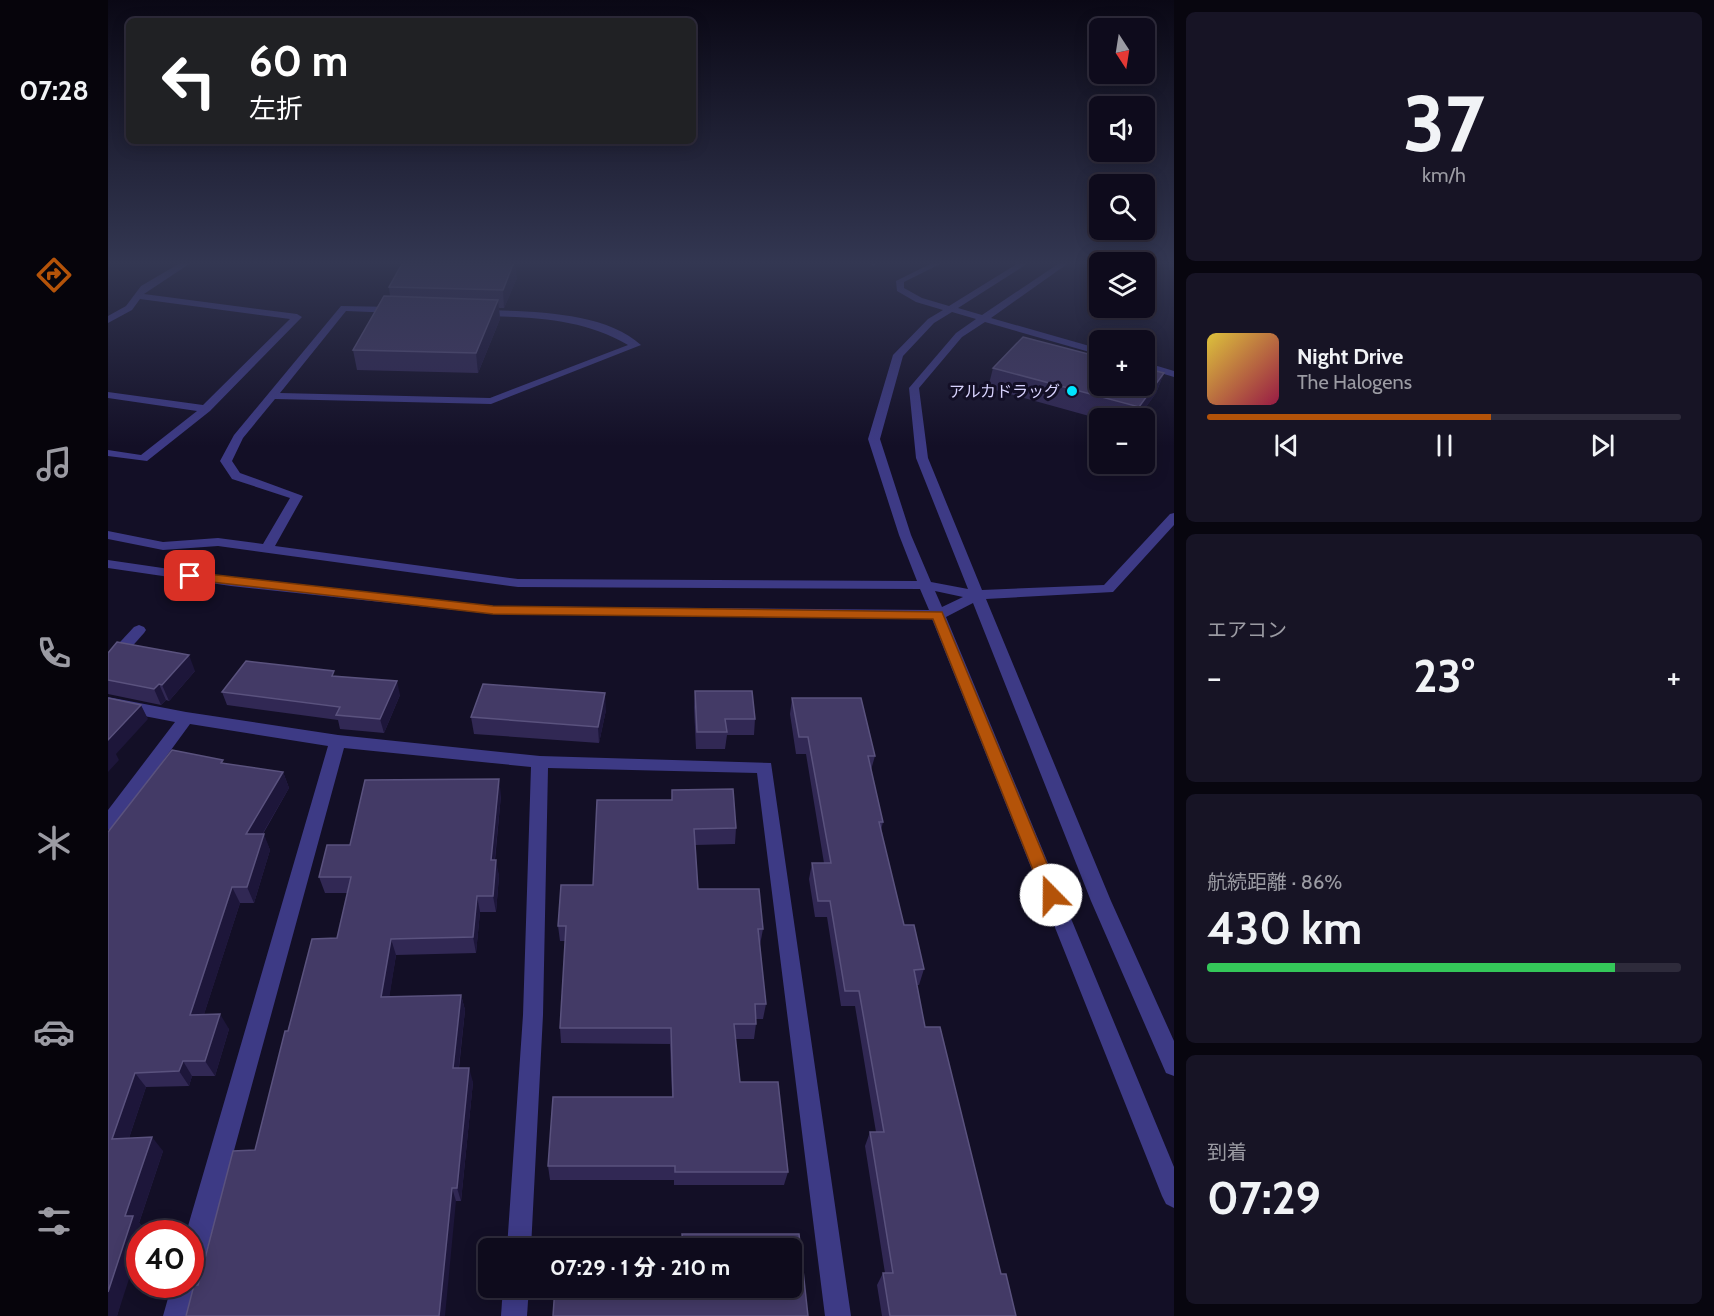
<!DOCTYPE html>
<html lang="ja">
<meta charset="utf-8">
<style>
:root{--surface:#0e0b1c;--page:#171425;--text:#f1f3f6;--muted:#9b9ba3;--line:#2e2b3b;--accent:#b45309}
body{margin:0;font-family:Cabin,"Noto Sans JP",sans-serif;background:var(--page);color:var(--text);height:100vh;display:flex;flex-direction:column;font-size:22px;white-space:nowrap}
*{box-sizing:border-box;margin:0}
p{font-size:20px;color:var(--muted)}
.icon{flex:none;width:33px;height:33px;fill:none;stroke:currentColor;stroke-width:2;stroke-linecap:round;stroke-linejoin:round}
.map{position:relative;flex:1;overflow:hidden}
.drawer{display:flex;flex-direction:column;gap:12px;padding:12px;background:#08060f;width:540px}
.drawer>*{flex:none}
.hud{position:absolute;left:18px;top:18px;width:570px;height:126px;border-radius:9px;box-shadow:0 3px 15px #0003,0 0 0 2px var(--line);background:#202124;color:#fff;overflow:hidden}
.needle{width:39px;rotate:168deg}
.tools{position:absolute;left:981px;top:18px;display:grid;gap:12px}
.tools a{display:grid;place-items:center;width:66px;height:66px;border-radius:9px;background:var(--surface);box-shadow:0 3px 15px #0003,0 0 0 2px var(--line);font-size:30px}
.speed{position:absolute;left:18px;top:1220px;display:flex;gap:12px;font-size:30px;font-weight:700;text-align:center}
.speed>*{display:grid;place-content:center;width:78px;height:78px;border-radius:50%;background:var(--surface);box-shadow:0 3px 15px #0003,0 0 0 2px var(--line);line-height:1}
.speed .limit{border:9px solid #d22;background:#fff;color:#111}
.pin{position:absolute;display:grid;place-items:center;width:51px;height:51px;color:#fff;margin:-26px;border-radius:12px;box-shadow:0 3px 9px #0006}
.me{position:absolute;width:66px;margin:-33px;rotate:338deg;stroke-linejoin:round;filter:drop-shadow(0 0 4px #0008)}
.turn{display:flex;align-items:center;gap:21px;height:126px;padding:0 24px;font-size:27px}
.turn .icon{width:78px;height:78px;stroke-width:2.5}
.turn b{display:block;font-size:42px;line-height:51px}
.big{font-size:45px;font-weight:800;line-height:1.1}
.drawer .widget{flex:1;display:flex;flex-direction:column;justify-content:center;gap:9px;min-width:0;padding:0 21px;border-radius:9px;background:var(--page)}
.drawer .dial{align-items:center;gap:0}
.dial b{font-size:78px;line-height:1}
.song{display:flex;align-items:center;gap:18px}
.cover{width:72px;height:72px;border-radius:9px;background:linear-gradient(135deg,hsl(50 70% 55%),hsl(340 70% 35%))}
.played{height:6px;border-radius:3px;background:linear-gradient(90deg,var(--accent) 60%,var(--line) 60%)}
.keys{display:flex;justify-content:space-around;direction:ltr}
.heat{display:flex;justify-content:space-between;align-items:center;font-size:33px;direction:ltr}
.charge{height:9px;border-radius:4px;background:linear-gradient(90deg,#34c759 86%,var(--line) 0)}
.trip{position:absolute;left:370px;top:1238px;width:324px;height:60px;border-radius:9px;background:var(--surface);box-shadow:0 3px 15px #0003,0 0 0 2px var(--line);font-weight:800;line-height:60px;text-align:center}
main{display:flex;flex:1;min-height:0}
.tabs{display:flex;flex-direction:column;width:108px;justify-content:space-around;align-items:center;background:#06040b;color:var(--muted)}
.tabs .icon{width:42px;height:42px}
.tabs .current{color:var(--accent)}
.tabs b{font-size:27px;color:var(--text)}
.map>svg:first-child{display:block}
</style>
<main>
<nav class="tabs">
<b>07:28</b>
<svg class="icon current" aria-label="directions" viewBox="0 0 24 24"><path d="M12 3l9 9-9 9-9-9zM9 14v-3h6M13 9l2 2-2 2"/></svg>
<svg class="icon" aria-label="music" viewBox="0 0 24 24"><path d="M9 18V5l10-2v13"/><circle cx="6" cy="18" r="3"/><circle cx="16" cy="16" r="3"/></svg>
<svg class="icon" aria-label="phone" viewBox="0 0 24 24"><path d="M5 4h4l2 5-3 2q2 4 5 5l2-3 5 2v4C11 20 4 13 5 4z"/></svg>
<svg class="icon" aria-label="climate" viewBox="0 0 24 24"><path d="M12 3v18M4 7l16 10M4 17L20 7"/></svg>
<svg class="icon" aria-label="car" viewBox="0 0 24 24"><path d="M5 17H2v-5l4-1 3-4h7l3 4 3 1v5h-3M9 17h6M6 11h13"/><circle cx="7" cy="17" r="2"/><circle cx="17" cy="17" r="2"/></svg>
<svg class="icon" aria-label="filters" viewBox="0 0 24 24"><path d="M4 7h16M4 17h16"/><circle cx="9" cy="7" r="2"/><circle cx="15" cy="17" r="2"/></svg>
</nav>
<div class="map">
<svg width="1066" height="1316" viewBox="0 0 1066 1316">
<rect width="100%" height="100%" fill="#130f26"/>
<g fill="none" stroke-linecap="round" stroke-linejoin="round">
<g fill="#3d3a85" fill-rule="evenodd">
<path d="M74 262H84L36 294 189 314 194 317 102 411 39 461 0 456V450L33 455 89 411 0 398V392L95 405 182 319 32 299 24 310 0 323V316L18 306 33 286Z"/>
<path d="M762 262H770L765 266Z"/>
<path d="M826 262H836L796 282V288L814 298 841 306 912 262H922L850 308 874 315 953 262H962L883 318 992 349V355L877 322 854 337 811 388 820 458 874 590 996 585 1062 514 1066 513V525L1005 592 878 599 1003 901 1066 1041V1076L1058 1073 983 901 865 603 838 617 1066 1167V1208L1058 1204 1054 1196 824 619 385 614 123 586 0 568V560L123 578 385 606 821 610 812 589 410 587 110 546 55 550 0 539V531L55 542 110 538 155 544 182 498 124 479 112 461 126 435 233 306 288 307 293 310 288 313 238 311 172 393 382 398 520 345C474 318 424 317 372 316L367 313 372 310C419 311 497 311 533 345L383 404 167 399 135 438 124 461 132 473 195 496 167 546 410 579 809 581 791 535 760 439 785 355 820 319 835 310 808 302 789 291 788 281ZM844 312 868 319 848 333 801 388 808 458 860 589 823 582 803 535 772 439 795 356 826 323ZM827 591 855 597 834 607Z"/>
<path d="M1036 362 1066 371V377L1036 368Z"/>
<path d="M31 625 36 627 38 630 36 633 5 668 0 669V655L26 627Z"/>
<path d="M0 697 78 712 230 735 432 756 663 763 743 1316H717L649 773 440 768 435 1015 423 1248H399L415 1015 423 767 236 748 95 1264 91 1273 86 1275 90 1284 81 1316H55L64 1284H82V1233H78L220 746 82 724 6 828 0 830V810L67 722 0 709Z"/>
<path d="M395 1287H421L419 1316H393Z"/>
</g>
</g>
<g fill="#312854">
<path d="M409 278 396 308H391L392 319 370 373 249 370 245 350 282 296 281 287Z"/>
<path d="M885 368 1056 373 1048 393 1030 418 992 419 880 388Z"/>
<path d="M0 653 87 671 61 701 58 700 53 705 0 694Z"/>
<path d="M228 676 292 695 276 733 232 729 230 720 119 705 114 692Z"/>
<path d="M587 691 647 719 646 735H619L617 749H588L586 707Z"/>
<path d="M684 698 767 756 763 770 775 822 773 830 796 925 816 969 811 985H809L817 1027 893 1274 908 1316H774L769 1285 775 1273H777L757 1146 762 1132H768L747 1006H733L719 917H707L701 879 704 863H716L698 754H688L682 714Z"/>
<path d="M498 710 491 743 366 734 363 717Z"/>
<path d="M117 764 175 772 181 788 155 834 162 850 146 903H132L96 1014 121 1029 107 1076H84L81 1086 38 1087 21 1138 55 1151 31 1223 37 1229 35 1233H32L9 1316 0 832Z"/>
<path d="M564 790 628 828 627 844 587 845 590 889 655 929 652 945 658 1004 655 1019H648V1024L646 1039H627L632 1082 680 1172 676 1185H566V1180H442L440 1166 564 1097 562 1044 453 1043 452 1028 457 941H452L450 926 564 800Z"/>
<path d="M393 795 387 860 391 876 388 912H372L368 953 288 955 281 997 353 995 357 1010 351 1068 365 1082 353 1201H348L90 1285 147 1150 180 1031 229 938 240 893H217L211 877 242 845Z"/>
</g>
<g fill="#1d163a">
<path d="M406 262H407L409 278 396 308 395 290Z"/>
<path d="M390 300 392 319 370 373 368 353Z"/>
<path d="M1056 373 1048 393 1030 418H1027L1031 407Z"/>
<path d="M81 655 87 671 61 701 54 685Z"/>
<path d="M289 681 292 695 276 733 272 719Z"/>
<path d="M51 684 58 700 53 705 46 689Z"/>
<path d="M497 693 498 710 491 743 490 727Z"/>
<path d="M33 705 40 719 8 754 11 760 0 772V740Z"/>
<path d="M175 772 181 788 145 850 138 834Z"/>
<path d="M391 779 393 795 385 876 383 860Z"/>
<path d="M156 834 162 850 146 903 139 887Z"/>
<path d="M388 860 391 876 388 912 385 896Z"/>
<path d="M124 887 132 903 91 1030 82 1015Z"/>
<path d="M369 896 372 912 368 953 365 937Z"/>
<path d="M283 939 288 955 279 1012 273 997Z"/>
<path d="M353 995 357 1010 349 1083 345 1068Z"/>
<path d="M112 1014 121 1029 107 1076 97 1061Z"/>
<path d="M75 1061 84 1076 81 1086 71 1071Z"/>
<path d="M361 1068 365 1082 353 1201 349 1188Z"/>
<path d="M27 1073 38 1087 16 1153 4 1139Z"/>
<path d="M44 1137 55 1151 31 1223 37 1229 35 1233H32V1245L9 1316H0V1292L17 1216Z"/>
<path d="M344 1188 348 1201 337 1316H331Z"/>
</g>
<g fill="#433a66" stroke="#5a527e" stroke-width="1.5">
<path d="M295 262H406L395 290 281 287Z"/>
<path d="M276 296 390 300 368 353 245 350Z"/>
<path d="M915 337 992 357V386H1036V368L1056 373 1031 407 885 368Z"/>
<path d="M9 642 81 655 54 685 51 684 46 689 0 680V653Z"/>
<path d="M138 661 226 671 224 676 289 681 272 719 228 715 232 707 114 692Z"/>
<path d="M375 684 497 693 490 727 363 717Z"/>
<path d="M587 691H644L647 719H617L619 732H589Z"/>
<path d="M0 698 33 705 0 740Z"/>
<path d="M684 698H753L767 756H760L775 822H771L796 925H806L816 969 806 970 817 1027H832L893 1274H898L908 1316H782L775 1273H785L762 1132H776L751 991H737L722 901H710L704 863H723L700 737H691Z"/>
<path d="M64 750 115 760 113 763 175 772 138 834H156L139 887H124L82 1015 112 1014 97 1061H75L71 1071 27 1073 4 1139 44 1137 17 1216H25L0 1292V832Z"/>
<path d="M391 779 383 860H388L385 896H369L365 937 283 939 273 997 353 995 345 1068H361L349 1188H344L331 1316H78L86 1285H90L125 1151 147 1150 177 1031H180L204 939 229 938 243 877H211L219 845H242L257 780Z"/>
<path d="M625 789 628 828 586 829 590 889H651L655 929H650L658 1004H647L648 1024H626L632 1082H670L680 1172H567V1166H440L445 1097H565L563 1028H452L458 926H450L453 885H485L489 800H564V790Z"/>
<path d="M574 1234H691L700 1316H445L447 1287H684V1248H449V1247L575 1246Z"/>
</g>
<linearGradient id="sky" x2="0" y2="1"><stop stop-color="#0a0815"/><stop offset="0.59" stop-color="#333752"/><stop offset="1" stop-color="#333752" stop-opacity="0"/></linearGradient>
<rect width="1066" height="446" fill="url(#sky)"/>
<path fill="#b45309" stroke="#753606" stroke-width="1.5" d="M82 572 385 606 834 612 952 895 949 900 943 902 937 900 935 895 825 619 385 614 77 579 76 576Z"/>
<circle fill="#00e5ff" stroke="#130f26" stroke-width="2" cx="964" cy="391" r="6"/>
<g text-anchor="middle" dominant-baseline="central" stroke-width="6" stroke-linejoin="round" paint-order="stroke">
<g font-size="16" fill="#d9d4ff" stroke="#130f26" text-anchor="end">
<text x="952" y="391">アルカドラッグ</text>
</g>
</g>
</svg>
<div class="tools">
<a><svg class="needle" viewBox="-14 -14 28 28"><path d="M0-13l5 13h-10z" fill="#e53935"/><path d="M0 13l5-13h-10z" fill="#9b9ba3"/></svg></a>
<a><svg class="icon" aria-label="sound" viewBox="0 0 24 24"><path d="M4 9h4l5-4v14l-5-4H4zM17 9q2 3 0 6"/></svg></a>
<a><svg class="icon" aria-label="search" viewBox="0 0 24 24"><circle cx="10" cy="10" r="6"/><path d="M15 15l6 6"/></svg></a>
<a><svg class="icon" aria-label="layers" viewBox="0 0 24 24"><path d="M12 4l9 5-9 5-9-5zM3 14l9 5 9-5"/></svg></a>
<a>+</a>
<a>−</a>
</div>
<div class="speed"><div class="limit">40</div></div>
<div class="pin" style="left:82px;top:576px;background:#d93025"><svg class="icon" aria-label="arrive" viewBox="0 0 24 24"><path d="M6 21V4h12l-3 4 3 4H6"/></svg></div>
<svg class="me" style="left:943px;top:895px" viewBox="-20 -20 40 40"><circle r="19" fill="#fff"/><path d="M0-13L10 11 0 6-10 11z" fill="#b45309"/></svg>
<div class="trip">07:29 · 1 分 · 210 m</div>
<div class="hud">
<div class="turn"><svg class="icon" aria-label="left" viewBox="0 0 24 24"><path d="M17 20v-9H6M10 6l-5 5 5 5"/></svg><div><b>60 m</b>左折</div></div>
</div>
</div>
<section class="drawer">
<div class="widget dial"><b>37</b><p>km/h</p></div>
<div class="widget">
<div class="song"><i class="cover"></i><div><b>Night Drive</b><p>The Halogens</p></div></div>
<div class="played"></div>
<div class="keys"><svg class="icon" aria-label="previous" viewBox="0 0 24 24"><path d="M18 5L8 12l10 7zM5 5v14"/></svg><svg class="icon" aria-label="pause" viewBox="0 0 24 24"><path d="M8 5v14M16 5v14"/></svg><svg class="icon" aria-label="next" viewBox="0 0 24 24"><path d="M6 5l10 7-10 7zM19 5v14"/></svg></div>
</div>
<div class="widget"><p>エアコン</p>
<div class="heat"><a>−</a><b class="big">23°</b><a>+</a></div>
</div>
<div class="widget"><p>航続距離 · 86%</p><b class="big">430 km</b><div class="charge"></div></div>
<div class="widget"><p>到着</p><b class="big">07:29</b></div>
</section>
</main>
